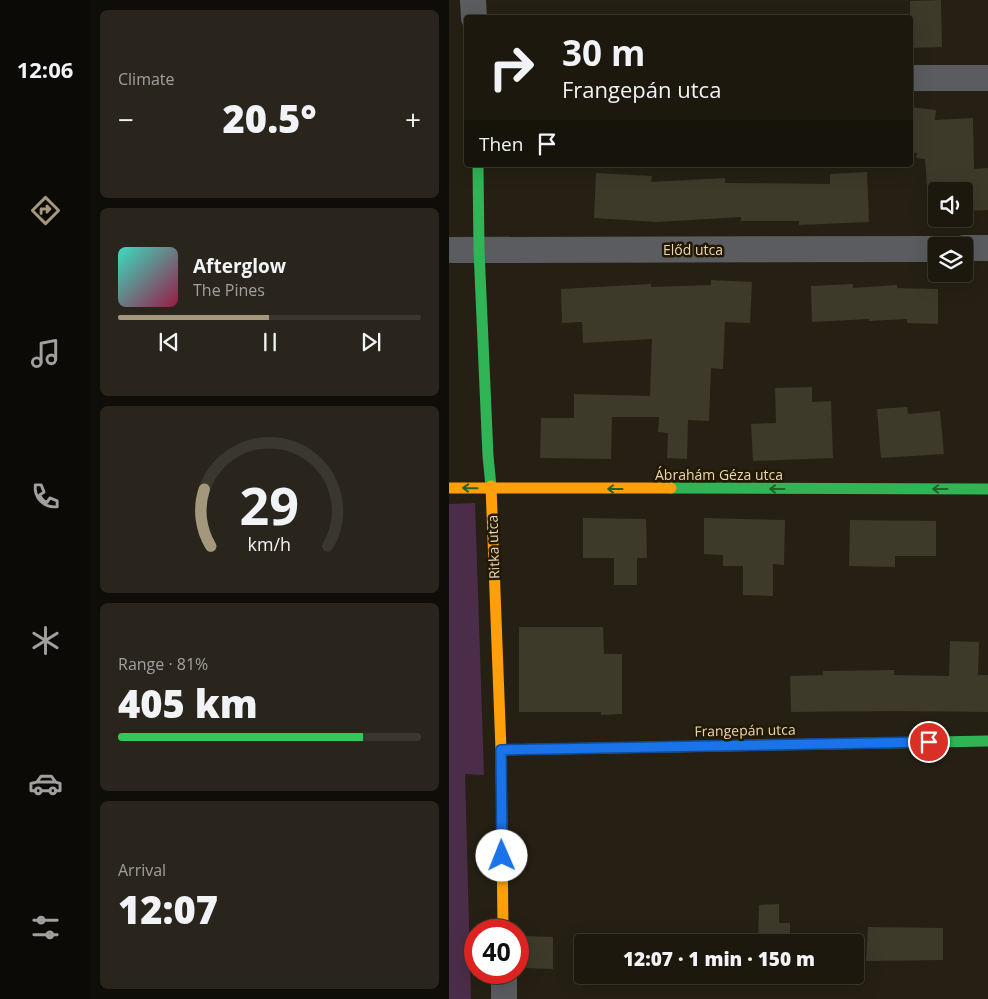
<!DOCTYPE html>
<meta charset="utf-8">
<style>
:root{--surface:#1c180e;--page:#29251c;--text:#f1f3f6;--muted:#a0a09e;--line:#3a372e;--accent:#a4987c}
body{margin:0;font-family:"Open Sans",sans-serif;background:var(--page);color:var(--text);height:100vh;display:flex;flex-direction:column;font-size:19px;white-space:nowrap}
*{box-sizing:border-box;margin:0}
p{font-size:16px;color:var(--muted)}
.icon{flex:none;width:28px;height:28px;fill:none;stroke:currentColor;stroke-width:2;stroke-linecap:round;stroke-linejoin:round}
.map{position:relative;flex:1;overflow:hidden}
.panel{display:flex;flex-direction:column;gap:10px;padding:10px;background:#0f0d08;width:359px}
.panel>*{flex:none}
.hud{position:absolute;left:15px;top:15px;width:449px;height:152px;border-radius:5px;box-shadow:0 5px 20px #0002,0 0 0 1px var(--line);background:#1c180e;color:var(--text);overflow:hidden}
.fabs{position:absolute;left:479px;top:182px;display:grid;gap:10px}
.fabs a{display:grid;place-items:center;width:45px;height:45px;border-radius:5px;background:var(--surface);box-shadow:0 5px 20px #0002,0 0 0 1px var(--line);font-size:25px}
.speed{position:absolute;left:15px;top:919px;display:flex;gap:10px;font-size:25px;font-weight:700;text-align:center}
.speed>*{display:grid;place-content:center;width:65px;height:65px;border-radius:50%;background:var(--surface);box-shadow:0 5px 20px #0002,0 0 0 1px var(--line);line-height:1}
.speed .limit{border:8px solid #d22;background:#fff;color:#111}
.pin{position:absolute;display:grid;place-items:center;width:42px;height:42px;color:#fff;margin:-21px;border:2px solid #fff;border-radius:50%;box-shadow:0 1px 5px #0007}
.me{position:absolute;width:55px;margin:-28px;rotate:359deg;stroke-linejoin:round;filter:drop-shadow(0 0 4px #0008)}
.turn{display:flex;align-items:center;gap:18px;height:105px;padding:0 15px;font-size:22px}
.turn .icon{width:65px;height:65px;stroke-width:2.5}
.turn b{display:block;font-size:35px;line-height:42px}
.then{display:flex;align-items:center;height:48px;padding:0 15px;background:#0003;gap:10px;font-size:19px}
.big{font-size:38px;font-weight:800;line-height:1.1}
.panel .card{flex:1;display:flex;flex-direction:column;justify-content:center;gap:8px;min-width:0;padding:0 18px;border-radius:8px;background:var(--page)}
.panel .dial{align-items:center;gap:0}
.dial svg{height:130px;overflow:visible;fill:none;stroke:var(--line);stroke-width:7;stroke-linecap:round;text-anchor:middle}
.dial text{fill:var(--text);stroke:none}
.song{display:flex;align-items:center;gap:15px}
.cover{width:60px;height:60px;border-radius:8px;background:linear-gradient(135deg,hsl(170 70% 55%),hsl(340 70% 35%))}
.played{height:5px;border-radius:2px;background:linear-gradient(90deg,var(--accent) 50%,var(--line) 50%)}
.keys{display:flex;justify-content:space-around;direction:ltr}
.heat{display:flex;justify-content:space-between;align-items:center;font-size:28px;direction:ltr}
.charge{height:8px;border-radius:4px;background:linear-gradient(90deg,#34c759 81%,var(--line) 0)}
.trip{position:absolute;left:125px;top:934px;width:290px;height:50px;border-radius:5px;background:var(--surface);box-shadow:0 5px 20px #0002,0 0 0 1px var(--line);font-weight:800;line-height:50px;text-align:center}
main{display:flex;flex:1;min-height:0}
.tabs{display:flex;flex-direction:column;width:90px;justify-content:space-around;align-items:center;background:#0b0a06;color:var(--muted)}
.tabs .icon{width:35px;height:35px}
.tabs .selected{color:var(--accent)}
.tabs b{font-size:22px;color:var(--text)}
.map>svg:first-child{display:block}
</style>
<main>
<nav class="tabs">
<b>12:06</b>
<svg class="icon selected" aria-label="directions" viewBox="0 0 24 24"><path d="M12 3l9 9-9 9-9-9zM9 14v-3h6M13 9l2 2-2 2"/></svg>
<svg class="icon" aria-label="music" viewBox="0 0 24 24"><path d="M9 18V5l10-2v13"/><circle cx="6" cy="18" r="3"/><circle cx="16" cy="16" r="3"/></svg>
<svg class="icon" aria-label="phone" viewBox="0 0 24 24"><path d="M5 4h4l2 5-3 2q2 4 5 5l2-3 5 2v4C11 20 4 13 5 4z"/></svg>
<svg class="icon" aria-label="climate" viewBox="0 0 24 24"><path d="M12 3v18M4 7l16 10M4 17L20 7"/></svg>
<svg class="icon" aria-label="car" viewBox="0 0 24 24"><path d="M5 17H2v-5l4-1 3-4h7l3 4 3 1v5h-3M9 17h6M6 11h13"/><circle cx="7" cy="17" r="2"/><circle cx="17" cy="17" r="2"/></svg>
<svg class="icon" aria-label="filters" viewBox="0 0 24 24"><path d="M4 7h16M4 17h16"/><circle cx="9" cy="7" r="2"/><circle cx="15" cy="17" r="2"/></svg>
</nav>
<section class="panel">
<div class="card"><p>Climate</p>
<div class="heat"><a>−</a><b class="big">20.5°</b><a>+</a></div>
</div>
<div class="card">
<div class="song"><i class="cover"></i><div><b>Afterglow</b><p>The Pines</p></div></div>
<div class="played"></div>
<div class="keys"><svg class="icon" aria-label="previous" viewBox="0 0 24 24"><path d="M18 5L8 12l10 7zM5 5v14"/></svg><svg class="icon" aria-label="pause" viewBox="0 0 24 24"><path d="M8 5v14M16 5v14"/></svg><svg class="icon" aria-label="next" viewBox="0 0 24 24"><path d="M6 5l10 7-10 7zM19 5v14"/></svg></div>
</div>
<div class="card dial"><svg viewBox="0 0 100 80">
<path d="M14 69A42 42 0 1 1 86 69"/>
<path d="M14 69A42 42 0 0 1 10 34" stroke="#a4987c"/>
<text x="50" y="56" font-size="32" font-weight="700">29</text>
<text x="50" y="72" font-size="11">km/h</text>
</svg></div>
<div class="card"><p>Range · 81%</p><b class="big">405 km</b><div class="charge"></div></div>
<div class="card"><p>Arrival</p><b class="big">12:07</b></div>
</section>
<div class="map">
<svg width="540" height="999" viewBox="0 0 540 999">
<rect width="100%" height="100%" fill="#252013"/>
<path fill="#4c2d49" d="M26 503 35 775 16 774 22 999H0V504Z"/>
<g fill="#3d3a29">
<path d="M492 0 493 47 461 48V1Z"/>
<path d="M461 107 487 110 486 120 524 118 525 169 540 168V210L515 211V191H488V213H480L476 159 467 158 468 153 461 152Z"/>
<path d="M418 172 420 222 350 225V221H292V217L208 222 145 218 147 173 203 176 202 182 276 178V183L381 184V174Z"/>
<path d="M262 280 303 282 301 323 276 322 274 369 262 368 260 421 239 420 238 459 218 458 219 433 209 432 210 417H163L162 459 91 458 92 418H125V394L201 396 203 339 134 343 133 322 113 323 112 289 202 284V287L262 285Z"/>
<path d="M404 284V288L448 285V288L489 289V324L458 323V319L420 321V319L363 322 362 286Z"/>
<path d="M363 387V402L382 401 384 458 304 461 302 424 327 423 326 388Z"/>
<path d="M458 407 459 414 491 411 495 454 432 458 428 409Z"/>
<path d="M134 518 197 519 198 558H188V585H165V558H134Z"/>
<path d="M255 518 336 520 335 565 324 564V596L294 595V566H274V555L255 554Z"/>
<path d="M401 520 487 521V556H446V567L400 566Z"/>
<path d="M70 627H154L155 654H173V714L152 715V712H70Z"/>
<path d="M501 641 530 642 529 675H540V712L446 711 342 712 341 676 374 675V671L445 670V675L500 676Z"/>
<path d="M330 904V923H341V942H309L310 905Z"/>
<path d="M419 927 494 928V960L417 961Z"/>
<path d="M76 936 104 937V969L75 968Z"/>
</g>
<g fill="none" stroke-linecap="round" stroke-linejoin="round">
<g stroke="#5b5c60" stroke-width="26">
<path d="M24 0 25 18"/>
<path d="M461 78H540"/>
<path d="M515 248H540"/>
<path d="M0 250 488 249"/>
<path d="M55 972V999"/>
</g>
<g stroke="#30b455" stroke-width="11">
<path d="M29 165 30 250 39 456 42 486"/>
<path d="M222 488 540 489"/>
<path d="M52 750 540 741"/>
</g>
<g stroke="#ff9f0a" stroke-width="11">
<path d="M42 486 52 750 54 930"/>
<path d="M0 488H222"/>
</g>
</g>
<defs><path id="oneway-shaft" d="M-6 0H5M1.5-3L5.5 0L1.5 3" fill="none" stroke-width="1.6" stroke-linecap="round" stroke-linejoin="round" transform="scale(1.25)"/></defs>
<g stroke="#295f28">
<use href="#oneway-shaft" transform="translate(21 488) rotate(-179)"/>
<use href="#oneway-shaft" transform="translate(166 489) rotate(-180)"/>
<use href="#oneway-shaft" transform="translate(328 489) rotate(-180)"/>
<use href="#oneway-shaft" transform="translate(491 489) rotate(-180)"/>
</g>
<g fill="none" stroke-linecap="round" stroke-linejoin="round">
<g stroke="#114b97" stroke-width="12">
<path id="route" d="M53 856 52 750 480 742"/>
</g>
<use href="#route" stroke="#1a73e8" stroke-width="9"/>
</g>
<g text-anchor="middle" dominant-baseline="central" stroke-width="5" stroke-linejoin="round" paint-order="stroke">
<g font-size="14" fill="#e9d8b4" stroke="#231903">
<text x="244" y="249">Előd utca</text>
<text x="270" y="474">Ábrahám Géza utca</text>
<text transform="translate(44 547) rotate(-92)">Ritka utca</text>
<text transform="translate(296 730) rotate(-1)">Frangepán utca</text>
</g>
</g>
</svg>
<div class="fabs">
<a><svg class="icon" aria-label="sound" viewBox="0 0 24 24"><path d="M4 9h4l5-4v14l-5-4H4zM17 9q2 3 0 6"/></svg></a>
<a><svg class="icon" aria-label="layers" viewBox="0 0 24 24"><path d="M12 4l9 5-9 5-9-5zM3 14l9 5 9-5"/></svg></a>
</div>
<div class="speed"><div class="limit">40</div></div>
<div class="pin" style="left:480px;top:742px;background:#d93025"><svg class="icon" aria-label="arrive" viewBox="0 0 24 24"><path d="M6 21V4h12l-3 4 3 4H6"/></svg></div>
<svg class="me" style="left:53px;top:856px" viewBox="-20 -20 40 40"><circle r="19" fill="#fff"/><path d="M0-13L10 11 0 6-10 11z" fill="#1a73e8"/></svg>
<div class="trip">12:07 · 1 min · 150 m</div>
<div class="hud">
<div class="turn"><svg class="icon" aria-label="right" viewBox="0 0 24 24"><path d="M7 20v-9h11M14 6l5 5-5 5"/></svg><div><b>30 m</b>Frangepán utca</div></div>
<div class="then">Then<svg class="icon" aria-label="arrive" viewBox="0 0 24 24"><path d="M6 21V4h12l-3 4 3 4H6"/></svg></div>
</div>
</div>
</main>
